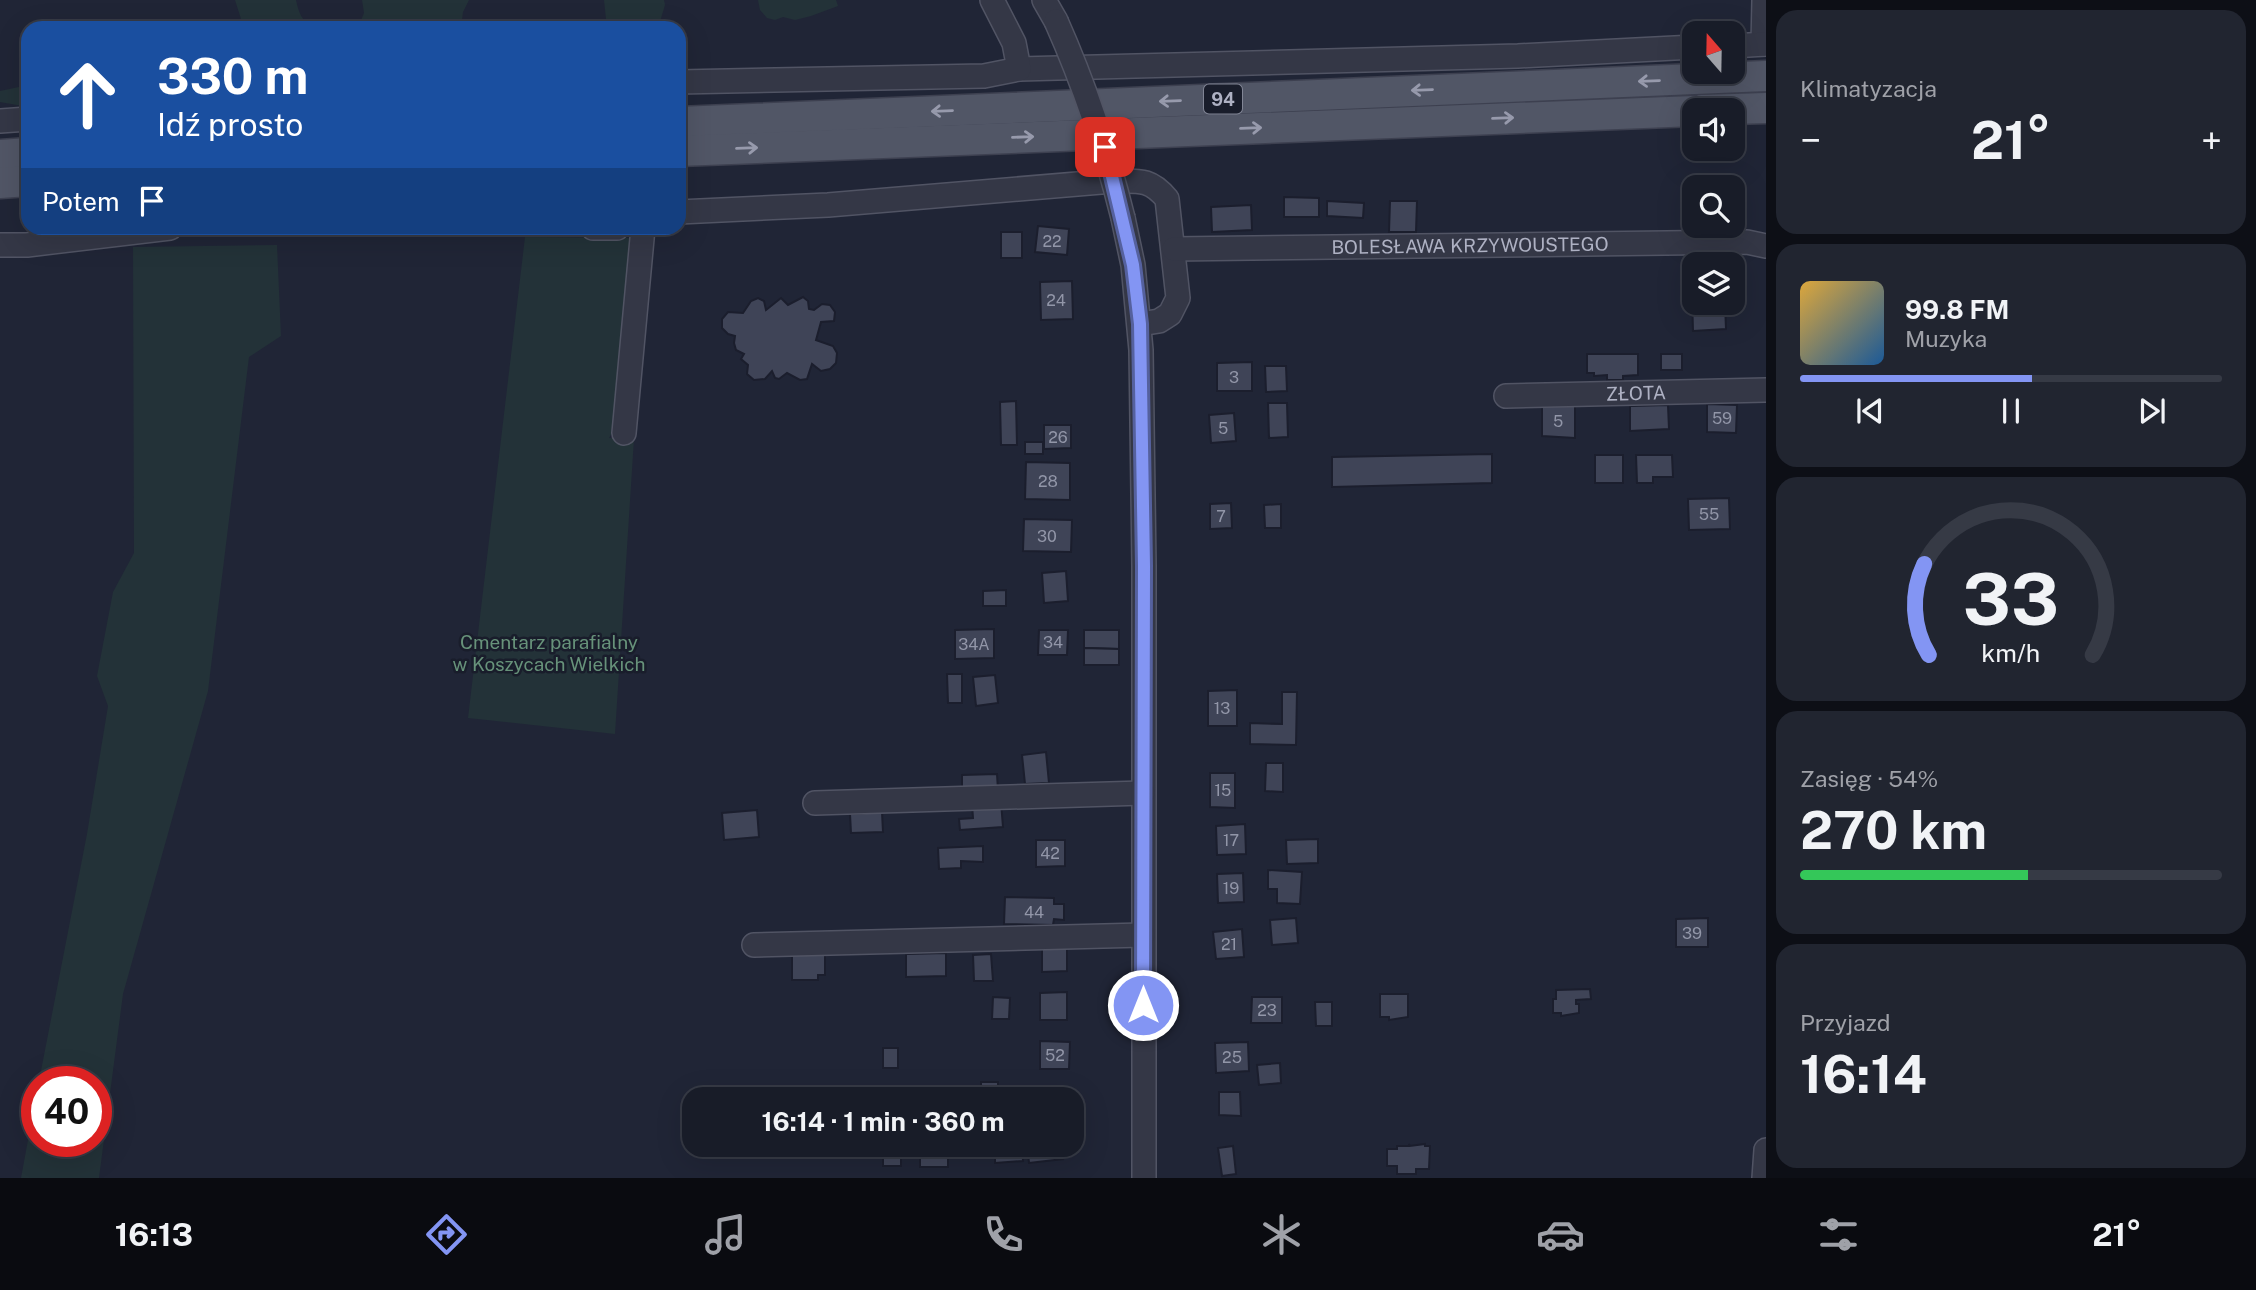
<!DOCTYPE html>
<html lang="pl">
<meta charset="utf-8">
<style>
:root{--surface:#181c28;--page:#212530;--text:#f1f3f6;--muted:#9fa1a8;--line:#363a45;--accent:#8395f3}
body{margin:0;font-family:"Public Sans",sans-serif;background:var(--page);color:var(--text);height:100vh;display:flex;flex-direction:column;font-size:26px;white-space:nowrap}
*{box-sizing:border-box;margin:0}
p{font-size:23px;color:var(--muted)}
.icon{flex:none;width:38px;height:38px;fill:none;stroke:currentColor;stroke-width:2;stroke-linecap:round;stroke-linejoin:round}
.map{position:relative;flex:1;overflow:hidden}
.details{display:flex;flex-direction:column;gap:10px;padding:10px;background:#0d0f16;width:490px}
.details>*{flex:none}
.top-card{position:absolute;left:21px;top:21px;width:665px;height:214px;border-radius:21px;box-shadow:0 7px 28px #0002,0 0 0 2px var(--line);background:#1a4fa0;color:#fff;overflow:hidden}
.needle{width:46px;rotate:340deg}
.fabs{position:absolute;left:1682px;top:21px;display:grid;gap:14px}
.fabs a{display:grid;place-items:center;width:63px;height:63px;border-radius:14px;background:var(--surface);box-shadow:0 7px 28px #0002,0 0 0 2px var(--line);font-size:35px}
.speed{position:absolute;left:21px;top:1066px;display:flex;gap:14px;font-size:35px;font-weight:700;text-align:center}
.speed>*{display:grid;place-content:center;width:91px;height:91px;border-radius:50%;background:var(--surface);box-shadow:0 7px 28px #0002,0 0 0 2px var(--line);line-height:1}
.speed .limit{border:10px solid #d22;background:#fff;color:#111}
.pin{position:absolute;display:grid;place-items:center;width:60px;height:60px;color:#fff;margin:-30px;border-radius:14px;box-shadow:0 4px 10px #0006}
.me{position:absolute;width:77px;margin:-38px;rotate:0deg;stroke-linejoin:round;filter:drop-shadow(0 0 5px #0008)}
.turn{display:flex;align-items:center;gap:24px;height:147px;padding:0 21px;font-size:32px}
.turn .icon{width:91px;height:91px;stroke-width:2.5}
.turn b{display:block;font-size:49px;line-height:60px}
.then{display:flex;align-items:center;height:66px;padding:0 21px;background:#0003;gap:14px;font-size:26px}
.big{font-size:52px;font-weight:700;line-height:1.1}
.details .card{flex:1;display:flex;flex-direction:column;justify-content:center;gap:10px;min-width:0;padding:0 24px;border-radius:21px;background:var(--page)}
.details .dial{align-items:center;gap:0}
.dial svg{height:182px;overflow:visible;fill:none;stroke:var(--line);stroke-width:7;stroke-linecap:round;text-anchor:middle}
.dial text{fill:var(--text);stroke:none}
.song{display:flex;align-items:center;gap:21px}
.cover{width:84px;height:84px;border-radius:10px;background:linear-gradient(135deg,hsl(40 70% 55%),hsl(210 70% 35%))}
.played{height:7px;border-radius:4px;background:linear-gradient(90deg,var(--accent) 55%,var(--line) 55%)}
.keys{display:flex;justify-content:space-around;direction:ltr}
.heat{display:flex;justify-content:space-between;align-items:center;font-size:38px;direction:ltr}
.charge{height:10px;border-radius:5px;background:linear-gradient(90deg,#34c759 54%,var(--line) 0)}
.trip{position:absolute;left:682px;top:1087px;width:402px;height:70px;border-radius:21px;background:var(--surface);box-shadow:0 7px 28px #0002,0 0 0 2px var(--line);font-weight:700;line-height:70px;text-align:center}
.tabs{display:flex;height:112px;justify-content:space-around;align-items:center;background:#0a0b10;color:var(--muted)}
.tabs .icon{width:49px;height:49px}
.tabs .current{color:var(--accent)}
.tabs b{font-size:32px;color:var(--text)}
main{display:flex;flex:1;min-height:0}
.map>svg:first-child{display:block}
</style>
<main>
<div class="map">
<svg width="1766" height="1178" viewBox="0 0 1766 1178">
<rect width="100%" height="100%" fill="#202536"/>
<g fill="#233238">
<path d="M235 0H296C299 14 303 24 317 28H240L241 19Z"/>
<path d="M362 0H469L463 12 461 28H341L360 23 364 13Z"/>
<path d="M604 0H664L665 5 658 28H611L606 19Z"/>
<path d="M758 0H836L838 6 811 16 795 20 783 17 775 20 767 18 760 10Z"/>
<path d="M28 85V107L0 102V91Z"/>
<path d="M525 237 634 238 617 425 609 438 634 439 615 734 468 718Z"/>
<path d="M277 245 281 336 249 357 208 691 123 994 99 1178H21L37 1091V1141H96V1082L39 1081 87 834 108 706 97 676 113 592 134 553 133 247Z"/>
</g>
<g fill="#3f4457" stroke="#1b1e2d" stroke-width="2">
<path d="M1284 197 1319 198V217H1284Z"/>
<path d="M1327 201 1364 203 1363 218 1327 216Z"/>
<path d="M1390 201H1417L1416 232H1389Z"/>
<path d="M1251 205 1252 230 1212 232 1211 207Z"/>
<path d="M1038 226 1069 229 1067 255 1035 252Z"/>
<rect x="1001" y="232" width="21" height="26"/>
<path d="M1694 274V303H1725L1726 329 1693 331 1692 297 1686 298 1685 275Z"/>
<path d="M1072 281 1073 319 1041 320 1040 282Z"/>
<path d="M803 297 808 301 809 309 814 310 822 304 830 305 835 312 834 321 821 322 816 340 833 346 837 353 836 363 830 369 821 371 812 364 807 379 800 380 787 373 779 379 775 378 772 371 765 379 754 380 747 374 748 365 741 359 744 354 736 350 734 343 735 336 728 334 722 328V319L728 312 743 313 751 301 758 298 764 301 766 310 781 298 788 305Z"/>
<path d="M1587 354H1638V375L1623 376V380H1607V375L1594 376V373H1587Z"/>
<rect x="1661" y="354" width="21" height="16"/>
<path d="M1252 362V391H1217V363Z"/>
<path d="M1265 366H1286L1287 391 1266 392Z"/>
<path d="M1016 401 1017 445H1001L1000 402Z"/>
<path d="M1268 403H1287L1288 437 1269 438Z"/>
<path d="M1542 404H1575V438L1542 436Z"/>
<path d="M1707 404 1737 405 1736 433 1707 432Z"/>
<path d="M1668 405 1669 429 1630 431V406Z"/>
<path d="M1234 413 1236 441 1211 443 1209 415Z"/>
<path d="M1044 425H1071V448L1044 449Z"/>
<rect x="1025" y="442" width="18" height="12"/>
<path d="M1492 454V483L1332 487V457Z"/>
<rect x="1595" y="455" width="28" height="28"/>
<path d="M1636 455H1672L1673 477H1653V483H1637Z"/>
<path d="M1026 462 1070 463V500L1025 499Z"/>
<path d="M1729 498 1730 529 1689 530 1688 499Z"/>
<path d="M1231 503 1232 528 1210 529V504Z"/>
<path d="M1281 504V528H1265L1264 505Z"/>
<path d="M1024 519 1072 520 1071 552 1023 551Z"/>
<path d="M1066 571 1068 601 1044 603 1042 573Z"/>
<path d="M1006 590V606H983V591Z"/>
<path d="M994 629V658L955 659V630Z"/>
<path d="M1039 630H1068L1067 655H1038Z"/>
<path d="M1084 630H1119V649L1084 648Z"/>
<path d="M1084 648 1119 649V665H1084Z"/>
<path d="M947 674H962V703H948Z"/>
<path d="M995 675 998 703 976 706 973 677Z"/>
<path d="M1237 690V726H1208V691Z"/>
<path d="M1282 692H1297L1296 745 1250 744V723L1282 724Z"/>
<path d="M1046 752 1049 783 1025 784 1022 755Z"/>
<path d="M1266 763H1283V792L1265 791Z"/>
<path d="M1210 773H1235V808L1210 807Z"/>
<path d="M997 774 998 790 962 791V775Z"/>
<path d="M1001 802 1003 827 960 830 959 819 973 818 972 804Z"/>
<path d="M757 810 759 837 724 840 722 813Z"/>
<path d="M882 812 883 832 851 833 850 814Z"/>
<path d="M1245 824 1246 854 1217 855 1216 826Z"/>
<path d="M1318 839V863L1287 864 1286 840Z"/>
<path d="M1036 840H1065V866L1036 867Z"/>
<path d="M983 846V862L961 861V868L939 869 938 848Z"/>
<path d="M1268 870 1302 872 1300 904 1277 903V889H1268Z"/>
<path d="M1243 873 1244 902 1218 903 1217 874Z"/>
<path d="M1005 897 1054 898V904H1064V920L1054 919 1053 925 1004 924Z"/>
<path d="M1296 918 1298 943 1272 945 1270 920Z"/>
<path d="M1708 918V947H1676V919Z"/>
<path d="M1242 929 1244 957 1216 959 1213 932Z"/>
<path d="M1042 944H1067V971L1042 972Z"/>
<path d="M792 950H818V955H825V975H818V980H792Z"/>
<path d="M946 953V976L906 977V954Z"/>
<path d="M991 954 993 981H974L973 955Z"/>
<path d="M1590 989 1591 999 1576 1000V1004H1579V1013L1561 1016V1013H1553V999H1556V990Z"/>
<path d="M1067 992V1020H1040V993Z"/>
<path d="M1380 994H1408V1017L1389 1020V1017H1380Z"/>
<path d="M993 997 1010 998 1009 1019H992Z"/>
<path d="M1252 997H1282V1023H1251Z"/>
<path d="M1315 1002H1332V1026H1316Z"/>
<path d="M1040 1041 1070 1042 1069 1069H1040Z"/>
<path d="M1248 1042 1249 1071 1216 1073 1215 1043Z"/>
<rect x="883" y="1048" width="15" height="20"/>
<path d="M1280 1063 1281 1083 1259 1085 1257 1065Z"/>
<rect x="981" y="1082" width="17" height="17"/>
<path d="M1219 1092H1240L1241 1116 1219 1115Z"/>
<path d="M1058 1093V1099H1025L1024 1095Z"/>
<rect x="883" y="1144" width="18" height="22"/>
<rect x="920" y="1144" width="28" height="23"/>
<path d="M995 1144H1022L1023 1161 995 1163Z"/>
<path d="M1027 1144H1062L1063 1159 1029 1163Z"/>
<path d="M1409 1144 1410 1146 1425 1144V1146H1430L1429 1169H1416V1174H1397V1166H1387V1149H1397V1146H1409Z"/>
<path d="M1233 1146 1236 1174 1222 1176 1218 1148Z"/>
</g>
<g fill="none" stroke-linecap="round" stroke-linejoin="round">
<g stroke="#515464" stroke-width="26">
<g id="minor">
<path d="M1044 0 1056 21"/>
<path d="M1763 44 1764 0"/>
<path d="M1732 46 1766 44"/>
<path d="M1019 69 1518 56 1694 47"/>
<path d="M679 82 984 76 1019 69 1014 43 992 0"/>
<path d="M0 121 28 119"/>
<path d="M679 212 828 205 1113 181C1138 181 1150 178 1167 199L1178 298 1170 314 1159 321 1140 324"/>
<path d="M1123 218 1133 265 1141 350 1144 566V1178"/>
<path d="M593 228H617"/>
<path d="M0 245H27L170 228"/>
<path id="s1" d="M1174 249 1747 242 1766 246"/>
<path id="s2" d="M1506 396 1766 390"/>
<path d="M624 433 643 228"/>
<path d="M815 803 1143 793"/>
<path d="M754 945 1143 935"/>
<path d="M1764 1178 1766 1150"/>
</g>
</g>
<g stroke="#3d4050" stroke-width="33">
<g id="major">
<path d="M1702 110 1766 108"/>
<path d="M679 122 1766 76"/>
<path d="M679 151 1694 111"/>
<path d="M0 155 28 153"/>
<path d="M0 183 28 181"/>
</g>
</g>
<use href="#minor" stroke="#343746" stroke-width="23"/>
<use href="#major" stroke="#515666" stroke-width="30"/>
<g stroke="#515464" stroke-width="26" stroke-linecap="butt">
<path id="minor-bridge" d="M1056 21C1085 86 1106 149 1123 218"/>
</g>
<use href="#minor-bridge" stroke="#343746" stroke-width="23"/>
</g>
<defs><path id="oneway-shaft" d="M-6 0H5M1.5-3L5.5 0L1.5 3" fill="none" stroke-width="1.6" stroke-linecap="round" stroke-linejoin="round" transform="scale(1.75)"/></defs>
<g stroke="#979aac">
<use href="#oneway-shaft" transform="translate(1649 81) rotate(178)"/>
<use href="#oneway-shaft" transform="translate(1422 90) rotate(178)"/>
<use href="#oneway-shaft" transform="translate(1170 101) rotate(178)"/>
<use href="#oneway-shaft" transform="translate(942 111) rotate(178)"/>
<use href="#oneway-shaft" transform="translate(1503 118) rotate(-2)"/>
<use href="#oneway-shaft" transform="translate(1251 128) rotate(-2)"/>
<use href="#oneway-shaft" transform="translate(1023 137) rotate(-2)"/>
<use href="#oneway-shaft" transform="translate(747 148) rotate(-2)"/>
</g>
<g fill="none" stroke-linecap="round" stroke-linejoin="round">
<g stroke="#55619e" stroke-width="18">
<path id="route" d="M1105 147 1133 265 1140 324 1144 566 1143 1005"/>
</g>
<use href="#route" stroke="#8395f3" stroke-width="12"/>
</g>
<g text-anchor="middle" dominant-baseline="central" stroke-width="5" stroke-linejoin="round" paint-order="stroke">
<g font-size="16" fill="#9296a8">
<text x="1052" y="241">22</text>
<text x="1056" y="300">24</text>
<text x="1234" y="377">3</text>
<text x="1722" y="418">59</text>
<text x="1558" y="421">5</text>
<text x="1223" y="428">5</text>
<text x="1058" y="437">26</text>
<text x="1048" y="481">28</text>
<text x="1709" y="514">55</text>
<text x="1221" y="516">7</text>
<text x="1047" y="536">30</text>
<text x="1053" y="642">34</text>
<text x="974" y="644">34A</text>
<text x="1222" y="708">13</text>
<text x="1223" y="790">15</text>
<text x="1231" y="840">17</text>
<text x="1050" y="853">42</text>
<text x="1231" y="888">19</text>
<text x="1034" y="912">44</text>
<text x="1692" y="933">39</text>
<text x="1229" y="944">21</text>
<text x="1267" y="1010">23</text>
<text x="1055" y="1055">52</text>
<text x="1232" y="1057">25</text>
</g>
<rect fill="#191d2b" stroke="#818595" stroke-width="2" x="1204" y="84.5" width="38" height="29" rx="5"/>
<g font-size="18" font-weight="bold" fill="#aeb1c3">
<text x="1223" y="99">94</text>
</g>
<g font-size="19" fill="#aeb1c3" stroke="#191d2b">
<text stroke="none"><textPath href="#s1" startOffset="296">BOLESŁAWA KRZYWOUSTEGO</textPath></text>
<text stroke="none"><textPath href="#s2" startOffset="130">ZŁOTA</textPath></text>
</g>
<g font-size="19" fill="#67927a" stroke="#191d2b">
<text x="549" y="642">Cmentarz parafialny<tspan x="549" dy="22">w Koszycach Wielkich</tspan></text>
</g>
</g>
</svg>
<div class="fabs">
<a><svg class="needle" viewBox="-14 -14 28 28"><path d="M0-13l5 13h-10z" fill="#e53935"/><path d="M0 13l5-13h-10z" fill="#9fa1a8"/></svg></a>
<a><svg class="icon" aria-label="sound" viewBox="0 0 24 24"><path d="M4 9h4l5-4v14l-5-4H4zM17 9q2 3 0 6"/></svg></a>
<a><svg class="icon" aria-label="search" viewBox="0 0 24 24"><circle cx="10" cy="10" r="6"/><path d="M15 15l6 6"/></svg></a>
<a><svg class="icon" aria-label="layers" viewBox="0 0 24 24"><path d="M12 4l9 5-9 5-9-5zM3 14l9 5 9-5"/></svg></a>
</div>
<div class="speed"><div class="limit">40</div></div>
<div class="pin" style="left:1105px;top:147px;background:#d93025"><svg class="icon" aria-label="arrive" viewBox="0 0 24 24"><path d="M6 21V4h12l-3 4 3 4H6"/></svg></div>
<svg class="me" style="left:1143px;top:1005px" viewBox="-20 -20 40 40"><circle r="17" fill="#8395f3" stroke="#fff" stroke-width="3"/><path d="M0-11L8 9 0 5-8 9z" fill="#fff"/></svg>
<div class="trip">16:14 · 1 min · 360 m</div>
<div class="top-card">
<div class="turn"><svg class="icon" aria-label="ahead" viewBox="0 0 24 24"><path d="M12 20V5M6 11l6-6 6 6"/></svg><div><b>330 m</b>Idź prosto</div></div>
<div class="then">Potem<svg class="icon" aria-label="arrive" viewBox="0 0 24 24"><path d="M6 21V4h12l-3 4 3 4H6"/></svg></div>
</div>
</div>
<section class="details">
<div class="card"><p>Klimatyzacja</p>
<div class="heat"><a>−</a><b class="big">21°</b><a>+</a></div>
</div>
<div class="card">
<div class="song"><i class="cover"></i><div><b>99.8 FM</b><p>Muzyka</p></div></div>
<div class="played"></div>
<div class="keys"><svg class="icon" aria-label="previous" viewBox="0 0 24 24"><path d="M18 5L8 12l10 7zM5 5v14"/></svg><svg class="icon" aria-label="pause" viewBox="0 0 24 24"><path d="M8 5v14M16 5v14"/></svg><svg class="icon" aria-label="next" viewBox="0 0 24 24"><path d="M6 5l10 7-10 7zM19 5v14"/></svg></div>
</div>
<div class="card dial"><svg viewBox="0 0 100 80">
<path d="M14 69A42 42 0 1 1 86 69"/>
<path d="M14 69A42 42 0 0 1 12 29" stroke="#8395f3"/>
<text x="50" y="56" font-size="32" font-weight="700">33</text>
<text x="50" y="72" font-size="11">km/h</text>
</svg></div>
<div class="card"><p>Zasięg · 54%</p><b class="big">270 km</b><div class="charge"></div></div>
<div class="card"><p>Przyjazd</p><b class="big">16:14</b></div>
</section>
</main>
<nav class="tabs">
<b>16:13</b>
<svg class="icon current" aria-label="directions" viewBox="0 0 24 24"><path d="M12 3l9 9-9 9-9-9zM9 14v-3h6M13 9l2 2-2 2"/></svg>
<svg class="icon" aria-label="music" viewBox="0 0 24 24"><path d="M9 18V5l10-2v13"/><circle cx="6" cy="18" r="3"/><circle cx="16" cy="16" r="3"/></svg>
<svg class="icon" aria-label="phone" viewBox="0 0 24 24"><path d="M5 4h4l2 5-3 2q2 4 5 5l2-3 5 2v4C11 20 4 13 5 4z"/></svg>
<svg class="icon" aria-label="climate" viewBox="0 0 24 24"><path d="M12 3v18M4 7l16 10M4 17L20 7"/></svg>
<svg class="icon" aria-label="car" viewBox="0 0 24 24"><path d="M5 17H2v-5l4-1 3-4h7l3 4 3 1v5h-3M9 17h6M6 11h13"/><circle cx="7" cy="17" r="2"/><circle cx="17" cy="17" r="2"/></svg>
<svg class="icon" aria-label="filters" viewBox="0 0 24 24"><path d="M4 7h16M4 17h16"/><circle cx="9" cy="7" r="2"/><circle cx="15" cy="17" r="2"/></svg>
<b>21°</b>
</nav>
